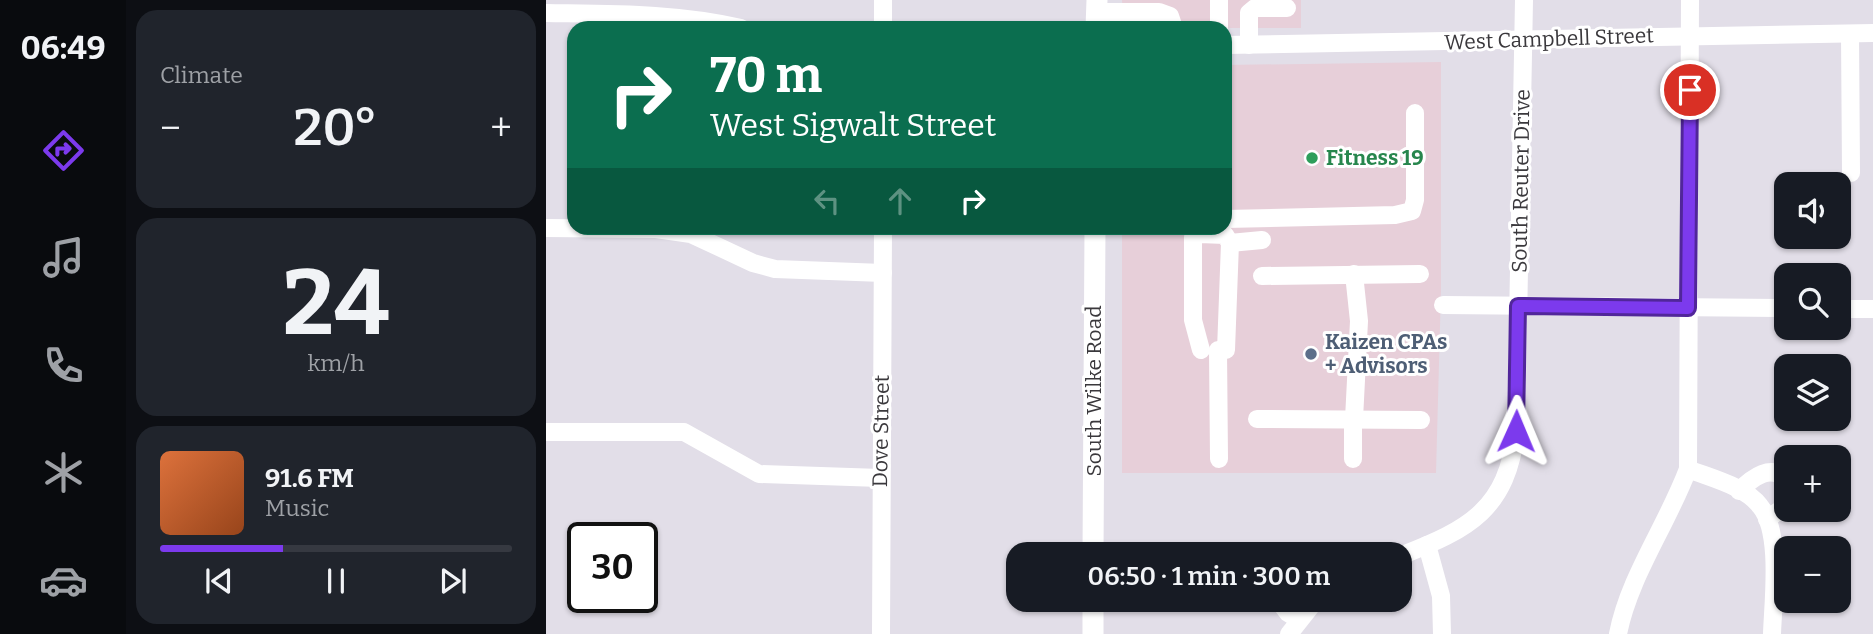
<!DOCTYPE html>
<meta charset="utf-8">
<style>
:root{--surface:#171b24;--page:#20242c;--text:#f1f3f6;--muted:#9ea1a6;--line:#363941;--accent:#7c3aed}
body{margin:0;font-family:Bitter,serif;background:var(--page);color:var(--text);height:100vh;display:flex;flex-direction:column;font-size:26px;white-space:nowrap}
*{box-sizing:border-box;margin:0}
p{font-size:23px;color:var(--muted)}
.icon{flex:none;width:38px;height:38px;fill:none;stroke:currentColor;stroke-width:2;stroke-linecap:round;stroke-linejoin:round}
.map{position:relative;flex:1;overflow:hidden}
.side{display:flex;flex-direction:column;gap:10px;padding:10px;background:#0d0f14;width:420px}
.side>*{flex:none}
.hud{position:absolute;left:21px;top:21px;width:665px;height:214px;border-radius:21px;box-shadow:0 2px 5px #0004;background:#0b6e4f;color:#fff;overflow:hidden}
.tools{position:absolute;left:1228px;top:172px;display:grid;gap:14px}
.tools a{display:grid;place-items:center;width:77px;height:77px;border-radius:14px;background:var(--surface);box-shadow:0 2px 5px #0004;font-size:35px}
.speed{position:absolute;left:21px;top:522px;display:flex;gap:14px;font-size:35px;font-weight:700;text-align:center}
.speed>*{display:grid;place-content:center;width:91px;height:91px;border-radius:50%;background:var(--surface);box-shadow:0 2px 5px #0004;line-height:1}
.speed .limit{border:4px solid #111;border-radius:10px;background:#fff;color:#111}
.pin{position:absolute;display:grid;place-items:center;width:60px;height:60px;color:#fff;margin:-30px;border:4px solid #fff;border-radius:50%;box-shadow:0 2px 7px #0007}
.me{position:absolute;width:77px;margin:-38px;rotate:1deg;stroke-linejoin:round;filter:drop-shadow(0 0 5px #0008)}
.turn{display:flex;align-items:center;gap:24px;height:147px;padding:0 28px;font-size:32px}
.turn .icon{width:91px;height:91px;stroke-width:2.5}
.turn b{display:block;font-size:49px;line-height:60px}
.lanes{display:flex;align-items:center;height:66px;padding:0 28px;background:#0003;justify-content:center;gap:35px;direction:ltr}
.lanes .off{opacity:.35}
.big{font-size:52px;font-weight:600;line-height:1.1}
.side .tile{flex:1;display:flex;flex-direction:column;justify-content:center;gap:10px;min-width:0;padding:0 24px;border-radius:21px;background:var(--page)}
.side .dial{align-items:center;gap:0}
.dial b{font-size:91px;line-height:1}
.song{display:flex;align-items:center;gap:21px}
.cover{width:84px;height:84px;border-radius:10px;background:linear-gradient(135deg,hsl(20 70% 55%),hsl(20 70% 35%))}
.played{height:7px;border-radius:4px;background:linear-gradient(90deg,var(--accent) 35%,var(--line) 35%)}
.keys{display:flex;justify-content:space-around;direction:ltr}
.heat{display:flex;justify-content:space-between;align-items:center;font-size:38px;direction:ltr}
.trip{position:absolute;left:460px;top:542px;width:406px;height:70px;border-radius:21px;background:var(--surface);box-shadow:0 2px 5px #0004;font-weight:600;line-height:70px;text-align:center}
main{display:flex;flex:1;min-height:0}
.tabs{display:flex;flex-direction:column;width:126px;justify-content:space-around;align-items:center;background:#090b0e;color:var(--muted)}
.tabs .icon{width:49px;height:49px}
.tabs .active{color:var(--accent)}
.tabs b{font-size:32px;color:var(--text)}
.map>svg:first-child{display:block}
</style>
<main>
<nav class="tabs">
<b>06:49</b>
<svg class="icon active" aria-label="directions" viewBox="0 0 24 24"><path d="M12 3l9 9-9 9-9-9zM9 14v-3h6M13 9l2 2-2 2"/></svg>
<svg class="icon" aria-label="music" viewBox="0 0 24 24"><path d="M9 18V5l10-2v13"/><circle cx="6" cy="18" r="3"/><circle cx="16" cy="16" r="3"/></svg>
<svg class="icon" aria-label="phone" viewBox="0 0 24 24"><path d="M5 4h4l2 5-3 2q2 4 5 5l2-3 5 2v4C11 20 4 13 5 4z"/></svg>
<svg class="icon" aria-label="climate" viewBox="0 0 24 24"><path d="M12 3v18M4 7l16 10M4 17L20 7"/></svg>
<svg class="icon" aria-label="car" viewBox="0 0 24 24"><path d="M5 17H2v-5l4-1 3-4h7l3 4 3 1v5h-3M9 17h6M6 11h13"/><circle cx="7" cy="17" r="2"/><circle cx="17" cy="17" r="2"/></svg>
</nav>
<section class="side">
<div class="tile"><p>Climate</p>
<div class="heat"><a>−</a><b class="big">20°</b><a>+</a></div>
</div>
<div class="tile dial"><b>24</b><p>km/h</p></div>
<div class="tile">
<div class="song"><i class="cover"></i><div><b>91.6 FM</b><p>Music</p></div></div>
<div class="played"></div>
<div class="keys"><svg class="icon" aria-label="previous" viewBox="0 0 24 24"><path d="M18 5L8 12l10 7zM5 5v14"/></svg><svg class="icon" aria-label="pause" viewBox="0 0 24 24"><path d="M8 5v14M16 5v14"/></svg><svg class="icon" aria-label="next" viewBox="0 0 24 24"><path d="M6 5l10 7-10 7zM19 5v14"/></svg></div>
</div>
</section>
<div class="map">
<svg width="1327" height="634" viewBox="0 0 1327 634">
<rect width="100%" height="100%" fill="#e2dee8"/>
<g fill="#e7cfd9">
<path d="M576 0H755V28H578Z"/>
<path d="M895 62V290L890 473H576V228H679V65Z"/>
</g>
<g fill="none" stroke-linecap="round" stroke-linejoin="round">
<g stroke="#fff" stroke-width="18">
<path d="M673 0V28"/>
<path d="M550 12H613L624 16 628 28"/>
<path d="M0 13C66 14 131 13 195 28"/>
<path d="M337 28V0"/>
<path d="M1304 34 1305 173"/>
<path d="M679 45 1327 33"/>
<path d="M703 45V13L709 8H741"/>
<path d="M679 219 849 215 866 211 869 200V113"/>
<path d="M0 228 110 229 145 234 207 263 229 269 337 273"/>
<path d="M684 243 716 240"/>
<path d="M808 274 813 321 808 419"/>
<path d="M716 276 874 274"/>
<path d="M897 305 1241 308"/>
<path d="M1293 309H1327"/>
<path d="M655 350 647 320V237L654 234 679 235 684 243 680 350"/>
<path d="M672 350 673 459"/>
<path d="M711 419 875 420"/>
<path d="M807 419V459"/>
<path d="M0 432H138L213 474 334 478"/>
<path d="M1142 469C1164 478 1199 486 1214 506 1236 532 1227 601 1226 634"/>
<path d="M1193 491C1206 478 1226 462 1241 481"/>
<path d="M1221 519 1241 505"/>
<path d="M881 545 895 596 896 634"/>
<path d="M854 556C924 529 961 509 970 431L978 0"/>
<path d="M732 600 742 613 753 620"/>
<path d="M335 634 337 228"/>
<path d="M743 634 770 600"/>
<path d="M1072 634C1083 577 1121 525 1142 469L1144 0"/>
</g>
<g stroke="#fff" stroke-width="21">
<path d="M550 28 551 0"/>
<path d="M547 555 549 228"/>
<path d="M547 634V600"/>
</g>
</g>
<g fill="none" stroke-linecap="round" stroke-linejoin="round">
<g stroke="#51269a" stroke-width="18">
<path id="route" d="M970 431 972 306 1142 308 1144 90"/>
</g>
<use href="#route" stroke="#7c3aed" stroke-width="12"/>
</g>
<circle fill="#2e9e5b" stroke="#fff" stroke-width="2.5" cx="766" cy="158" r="7"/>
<circle fill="#5c6f8a" stroke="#fff" stroke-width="2.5" cx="765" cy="354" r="7"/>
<g text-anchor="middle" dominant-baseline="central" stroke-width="6" stroke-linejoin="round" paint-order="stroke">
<g font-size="21" fill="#3a383c" stroke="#fff">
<text transform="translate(1003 39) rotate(-2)">West Campbell Street</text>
<text transform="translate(975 181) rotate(-89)">South Reuter Drive</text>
<text transform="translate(548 391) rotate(-90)">South Wilke Road</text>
<text transform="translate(335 431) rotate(-89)">Dove Street</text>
</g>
<g font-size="21" font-weight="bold" fill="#27864d" stroke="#fff" text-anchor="start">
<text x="780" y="158">Fitness 19</text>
</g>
<g font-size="21" font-weight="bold" fill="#4e5e75" stroke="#fff" text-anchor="start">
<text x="779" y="342">Kaizen CPAs<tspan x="779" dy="24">+ Advisors</tspan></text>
</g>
</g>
</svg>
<div class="tools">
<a><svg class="icon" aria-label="sound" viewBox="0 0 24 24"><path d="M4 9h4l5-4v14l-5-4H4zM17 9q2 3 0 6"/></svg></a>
<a><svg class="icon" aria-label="search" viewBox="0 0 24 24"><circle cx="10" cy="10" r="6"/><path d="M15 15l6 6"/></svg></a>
<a><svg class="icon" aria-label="layers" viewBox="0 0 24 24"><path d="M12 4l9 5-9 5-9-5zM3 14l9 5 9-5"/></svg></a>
<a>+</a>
<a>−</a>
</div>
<div class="speed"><div class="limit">30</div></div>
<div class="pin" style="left:1144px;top:90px;background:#d93025"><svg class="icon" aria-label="arrive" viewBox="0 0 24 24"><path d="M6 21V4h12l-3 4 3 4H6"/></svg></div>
<svg class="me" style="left:970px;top:431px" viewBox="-20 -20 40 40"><path d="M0-17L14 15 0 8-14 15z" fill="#7c3aed" stroke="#fff" stroke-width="4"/></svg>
<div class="trip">06:50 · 1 min · 300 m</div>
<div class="hud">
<div class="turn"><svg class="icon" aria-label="right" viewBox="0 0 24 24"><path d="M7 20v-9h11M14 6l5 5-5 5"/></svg><div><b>70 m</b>West Sigwalt Street</div></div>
<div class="lanes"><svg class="icon off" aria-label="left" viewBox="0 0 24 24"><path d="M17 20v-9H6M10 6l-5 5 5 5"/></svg><svg class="icon off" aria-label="ahead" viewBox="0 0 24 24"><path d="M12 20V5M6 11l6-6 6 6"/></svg><svg class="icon" aria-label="right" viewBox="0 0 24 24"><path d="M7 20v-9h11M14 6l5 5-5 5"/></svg></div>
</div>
</div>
</main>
